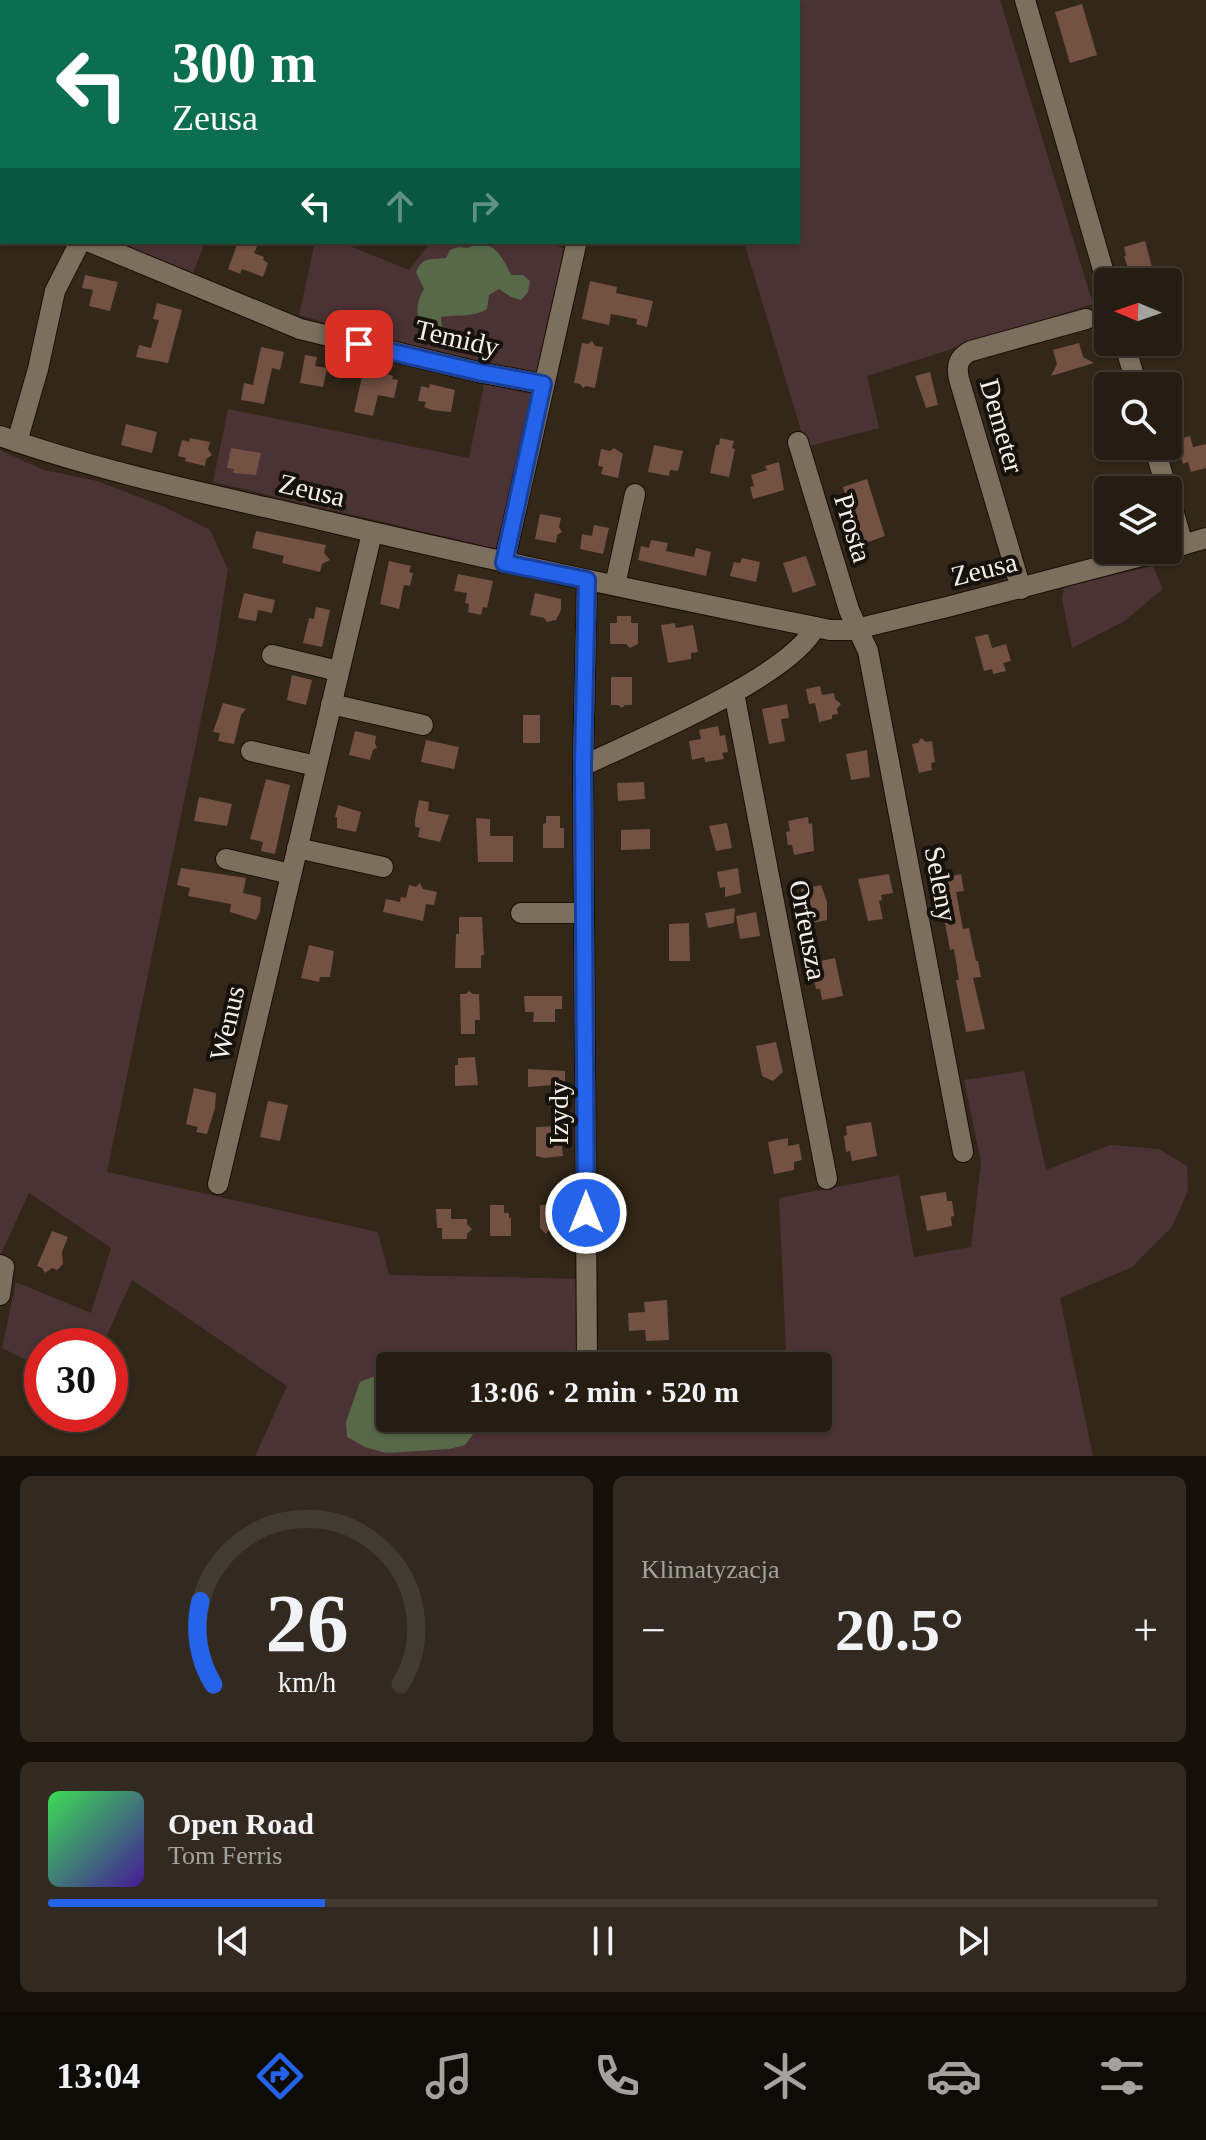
<!DOCTYPE html>
<html lang="pl">
<meta charset="utf-8">
<style>
:root{--surface:#261d12;--page:#322a20;--text:#f1f3f6;--muted:#a4a29f;--line:#423b32;--accent:#2563eb}
body{margin:0;font-family:"Times New Roman",serif;background:var(--page);color:var(--text);height:100vh;display:flex;flex-direction:column;font-size:30px;white-space:nowrap}
*{box-sizing:border-box;margin:0}
p{font-size:26px;color:var(--muted)}
.icon{flex:none;width:44px;height:44px;fill:none;stroke:currentColor;stroke-width:2;stroke-linecap:round;stroke-linejoin:round}
.map{position:relative;height:1456px;overflow:hidden}
.sheet{display:flex;flex-direction:column;gap:20px;padding:20px;background:#15100a;flex:1}
.sheet>*{flex:none}
.top-card{position:absolute;left:0px;top:0px;width:800px;height:244px;box-shadow:0 2px 6px #0004,0 0 0 2px var(--line);background:#0b6e4f;color:#fff;overflow:hidden}
.needle{width:52px;rotate:272deg}
.controls{position:absolute;left:1094px;top:268px;display:grid;gap:16px}
.controls a{display:grid;place-items:center;width:88px;height:88px;border-radius:8px;background:var(--surface);box-shadow:0 2px 6px #0004,0 0 0 2px var(--line);font-size:40px}
.speed{position:absolute;left:24px;top:1328px;display:flex;gap:16px;font-size:40px;font-weight:700;text-align:center}
.speed>*{display:grid;place-content:center;width:104px;height:104px;border-radius:50%;background:var(--surface);box-shadow:0 2px 6px #0004,0 0 0 2px var(--line);line-height:1}
.speed .limit{border:12px solid #d22;background:#fff;color:#111}
.pin{position:absolute;display:grid;place-items:center;width:68px;height:68px;color:#fff;margin:-34px;border-radius:16px;box-shadow:0 4px 12px #0006}
.me{position:absolute;width:88px;margin:-44px;rotate:0deg;stroke-linejoin:round;filter:drop-shadow(0 0 6px #0008)}
.turn{display:flex;align-items:center;gap:28px;height:168px;padding:0 40px;font-size:36px}
.turn .icon{width:104px;height:104px;stroke-width:2.5}
.turn b{display:block;font-size:56px;line-height:68px}
.lanes{display:flex;align-items:center;height:76px;padding:0 40px;background:#0003;justify-content:center;gap:40px;direction:ltr}
.lanes .off{opacity:.35}
.big{font-size:60px;font-weight:700;line-height:1.1}
.sheet .card{flex:1;display:flex;flex-direction:column;justify-content:center;gap:12px;min-width:0;padding:0 28px;border-radius:12px;background:var(--page)}
.sheet .dial{align-items:center;gap:0}
.dial svg{height:208px;overflow:visible;fill:none;stroke:var(--line);stroke-width:7;stroke-linecap:round;text-anchor:middle}
.dial text{fill:var(--text);stroke:none}
.song{display:flex;align-items:center;gap:24px}
.cover{width:96px;height:96px;border-radius:12px;background:linear-gradient(135deg,hsl(130 70% 55%),hsl(260 70% 35%))}
.played{height:8px;border-radius:4px;background:linear-gradient(90deg,var(--accent) 25%,var(--line) 25%)}
.keys{display:flex;justify-content:space-around;direction:ltr}
.heat{display:flex;justify-content:space-between;align-items:center;font-size:44px;direction:ltr}
.sheet .tiles{flex:1;display:grid;gap:20px;grid-template-columns:1fr 1fr}
.card:last-child{grid-column:span 2}
.trip{position:absolute;left:376px;top:1352px;width:456px;height:80px;border-radius:8px;background:var(--surface);box-shadow:0 2px 6px #0004,0 0 0 2px var(--line);font-weight:700;line-height:80px;text-align:center}
.menu{display:flex;height:128px;justify-content:space-around;align-items:center;background:#0f0c07;color:var(--muted)}
.menu .icon{width:56px;height:56px}
.menu .on{color:var(--accent)}
.menu b{font-size:36px;color:var(--text)}
.map>svg:first-child{display:block}
</style>
<div class="map">
<svg width="1206" height="1456" viewBox="0 0 1206 1456">
<rect width="100%" height="100%" fill="#322718"/>
<g fill="#4b3234" fill-rule="evenodd">
<path d="M671 0H1000L1093 304 867 376 879 428 806 447 744 242H798V2Z"/>
<path d="M109 242H205L193 273Z"/>
<path d="M315 242H340L409 270 431 242H544L566 249 536 375 403 346 299 315Z"/>
<path d="M484 384 531 394 502 550 213 482 228 409 469 458Z"/>
<path d="M0 450 44 470 97 481 165 507 210 530 228 569 215 652 107 1172 378 1232 389 1275 594 1279 598 1363 786 1350 779 1198 899 1175 914 1257 971 1247 981 1162 964 1080 1024 1071 1046 1170 1110 1145 1159 1149 1187 1166 1188 1191 1172 1227 1132 1267 1060 1298 1093 1456H255L287 1386 132 1280 102 1346H42V1368L2 1348 16 1282 91 1313 111 1248 29 1193 0 1256ZM390 1366H818V1418H390Z"/>
<path d="M1153 566 1163 589 1123 622 1072 648 1062 599 1064 587Z"/>
</g>
<g fill="#58694a">
<path d="M480 242C497 246 504 260 511 275H523L530 281 528 292 521 300 511 297 499 289 489 295 487 309C472 318 458 314 441 317L442 330 434 336 426 334C416 318 414 306 424 289L416 272C423 256 431 260 446 258L450 250 458 247 468 248Z"/>
<path d="M375 1376 390 1378V1418H483V1421L465 1445 449 1449 386 1453 365 1447 347 1437 346 1422 360 1382Z"/>
</g>
<g fill="#735143">
<path d="M1082 4 1097 55 1070 63 1055 12Z"/>
<path d="M1145 241 1154 274 1132 280 1124 256H1126L1124 247Z"/>
<path d="M238 242H259L254 253 264 257 263 260 268 263 263 277 242 269 240 274 228 269Z"/>
<path d="M85 275 118 282 110 311 89 306 93 290 82 288Z"/>
<path d="M590 281 617 287 616 293 653 301 647 327 636 324 637 319 611 314 609 325 582 319Z"/>
<path d="M157 303 182 310 168 363 136 357 139 345 151 348 159 320 153 319Z"/>
<path d="M592 341 595 346 603 347 595 388 586 386 583 388 580 384 574 383 582 343 588 344Z"/>
<path d="M1079 343 1083 357 1094 363 1051 376 1057 364 1053 350Z"/>
<path d="M261 347 284 352 280 370 272 368 264 404 241 400 244 383 253 385Z"/>
<path d="M305 355 317 357 315 366 327 368 323 387 300 383Z"/>
<path d="M364 368 393 376 392 379 398 380 394 398 378 395 373 416 354 412Z"/>
<path d="M930 372 938 405 926 408 915 376Z"/>
<path d="M430 384 455 390 451 412 432 410 424 407 426 402 418 401 421 386 429 388Z"/>
<path d="M126 424 157 432 152 453 121 445Z"/>
<path d="M1190 436 1193 447 1206 444V468L1191 472 1188 462 1183 464 1176 440Z"/>
<path d="M190 438 210 442 208 449 212 455 206 459 205 466 185 461 186 458 178 456 182 440 189 442Z"/>
<path d="M720 438 734 441 732 448 735 449 729 477 710 473 716 445H719Z"/>
<path d="M654 445 683 451 678 471 670 470 669 476 648 472Z"/>
<path d="M231 448 261 453 256 475 233 473 234 469 227 468Z"/>
<path d="M614 448 623 454 618 478 601 474 603 467 598 466 601 449 610 451Z"/>
<path d="M779 462 784 490 753 499 750 487 754 486 751 475 767 470 765 466Z"/>
<path d="M867 479 885 536 860 545 843 487Z"/>
<path d="M540 514 561 518 559 527 562 532 557 535 556 543 535 539Z"/>
<path d="M594 525 609 528 603 554 580 549 582 534 592 536Z"/>
<path d="M256 531 326 545 324 553 330 560 322 564 320 572 282 563 284 556 252 548Z"/>
<path d="M651 540 668 543 666 551 694 557 696 548 711 552 706 576 638 560 641 546 649 548Z"/>
<path d="M806 556 816 585 793 593 783 563Z"/>
<path d="M742 558 760 562 756 582 730 576 734 562 740 563Z"/>
<path d="M389 561 411 566 409 572 413 573 410 586 404 585 399 609 380 604Z"/>
<path d="M458 574 493 581 487 608 483 607 481 615 468 612 469 604 465 603 467 593 454 591Z"/>
<path d="M244 593 275 600 272 613 258 610 256 621 238 618Z"/>
<path d="M535 593 561 599V610L556 620 547 622 544 618 530 615Z"/>
<path d="M316 607 330 610 322 647 303 643 309 618 314 619Z"/>
<path d="M617 616H631V623H638V644L630 648 626 644H610V623H617Z"/>
<path d="M675 623 676 628 693 625 698 652 691 653V659L668 663 661 625Z"/>
<path d="M988 634 992 648 1006 644 1011 661 1003 663 1006 671 993 674 992 669 984 671 975 637Z"/>
<path d="M292 675 312 680 306 705 287 700Z"/>
<path d="M611 677H632V705H625L622 708 618 705H611Z"/>
<path d="M820 686 822 695 834 693 835 699 841 704 837 709 838 714 832 715V719L819 722 815 703 809 704 806 689Z"/>
<path d="M223 703 246 709 241 715 234 744 218 741 220 733 213 732Z"/>
<path d="M787 704 789 718 781 719 785 741 769 744 762 709Z"/>
<rect x="523" y="715" width="17" height="28"/>
<path d="M718 726 720 736 725 735 728 752 722 753 724 759 705 762 704 757 692 760 689 741 701 739 699 730Z"/>
<path d="M355 731 376 736 375 743 377 748 373 750 370 760 349 755Z"/>
<path d="M921 738 926 742 932 741 935 762 931 763 932 770 919 773 912 744 918 743Z"/>
<path d="M426 740 459 747 454 769 421 762Z"/>
<path d="M867 750 870 777 851 780 846 754Z"/>
<path d="M266 779 290 785 275 854 261 851 263 842 250 839Z"/>
<path d="M644 782 645 799 618 801 617 783Z"/>
<path d="M199 797 232 804 227 826 194 821Z"/>
<path d="M419 800 429 802 428 811 449 815 440 842 418 837 420 828 415 827V819Z"/>
<path d="M338 805 361 812 356 832 337 828V817H335Z"/>
<path d="M546 816H560V828H564V848H543V824L546 823Z"/>
<path d="M808 817 809 824 812 823 814 851 794 855 792 845H788L787 839 786 832 790 831 788 821Z"/>
<path d="M476 818 490 819V836H513V862H478Z"/>
<path d="M727 823 732 848 716 851 709 826Z"/>
<path d="M650 829V849L621 850V830Z"/>
<path d="M181 868 246 878 243 893 261 897 260 912 256 920 230 912 231 904 188 896 190 888 177 885Z"/>
<path d="M738 868 741 893 725 897V887L720 888 717 872Z"/>
<path d="M889 874 893 893 881 895 882 900 879 901 883 919 868 921 858 879Z"/>
<path d="M961 874 964 891 956 892 963 929 969 928 976 961H978L981 977 973 978 985 1029 966 1032 956 980H959L954 949 950 950 937 879Z"/>
<path d="M420 883 423 889 437 892 434 905 426 904 423 921 383 912 386 899 400 902 401 897 406 898 409 885 416 887Z"/>
<path d="M821 885 827 902V920L808 924 805 913 801 914 799 900H803L801 889Z"/>
<path d="M735 908 734 923 708 928 705 913Z"/>
<path d="M756 912 760 936 740 939 736 916Z"/>
<path d="M459 917H482L484 955H481V968H455L456 934H459Z"/>
<path d="M689 923 690 961H669V924Z"/>
<path d="M309 945 334 951 330 977H320L319 982 301 978Z"/>
<path d="M835 958 843 996 822 1000 820 989H816L813 975 817 974 815 962Z"/>
<path d="M469 991 473 994H479L480 1020H475V1034H461L460 994H466Z"/>
<path d="M524 996H562V1009H555V1022H533L534 1012H525Z"/>
<path d="M776 1042 783 1072 773 1081 762 1076 756 1046Z"/>
<path d="M475 1057 478 1085 455 1086V1065H458V1058Z"/>
<path d="M528 1069 565 1071V1084L528 1087Z"/>
<path d="M194 1088 216 1093 215 1108 207 1134 196 1132 198 1127 186 1124Z"/>
<path d="M268 1101 288 1105 280 1141 260 1137Z"/>
<path d="M871 1122 877 1156 852 1161 850 1151 846 1152 844 1136 847 1135 846 1126Z"/>
<path d="M560 1126 563 1156 544 1158 536 1156V1127Z"/>
<path d="M788 1138V1146L799 1144 802 1160 794 1162V1170L774 1174 768 1142Z"/>
<path d="M946 1192 947 1201H952L953 1208 954 1216 951 1217 952 1226 927 1231 920 1196Z"/>
<path d="M490 1205H504V1213H509V1218H511V1236H490Z"/>
<path d="M540 1205H558V1230H549L546 1234 540 1228Z"/>
<path d="M436 1209H451V1219H467V1224L472 1229 467 1234V1239H442V1228H437Z"/>
<path d="M52 1231 68 1237 62 1252 63 1264 57 1270 52 1268 45 1273 42 1268 37 1266Z"/>
<path d="M667 1300 669 1340 646 1341 645 1330 629 1331 628 1313 645 1312 644 1302Z"/>
</g>
<g fill="none" stroke-linecap="round" stroke-linejoin="round">
<g stroke="#1a0f03" stroke-width="22">
<g id="minor">
<path d="M1025 0 1108 287"/>
<path d="M167 2 168 0"/>
<path d="M0 207H2"/>
<path d="M90 242 300 329 478 372 543 384"/>
<path d="M1124 342 1137 386"/>
<path d="M0 436C105 473 213 495 321 520 490 560 660 596 830 630H852L947 607 1164 550"/>
<path d="M17 442 38 369 55 291 80 242"/>
<path d="M798 442 849 610 868 651 963 1152"/>
<path d="M1154 446 1167 490"/>
<path d="M1168 492 1183 545"/>
<path d="M1172 548 1206 538"/>
<path d="M504 563 576 245"/>
<path d="M587 580 583 766 587 1361"/>
<path d="M615 585 635 494"/>
<path d="M1021 589 959 379C956 366 958 357 971 351L1086 319"/>
<path d="M272 655 338 671"/>
<path d="M734 693 827 1179"/>
<path d="M331 704 423 725"/>
<path d="M251 751 316 766"/>
<path d="M583 766C636 740 791 677 815 627"/>
<path d="M297 848 383 867"/>
<path d="M226 859 291 874"/>
<path d="M521 913H584"/>
<path d="M218 1184 372 533"/>
<path d="M0 1265 4 1267 0 1295"/>
</g>
</g>
<use href="#minor" stroke="#7d6f5e" stroke-width="20"/>
</g>
<g fill="none" stroke-linecap="round" stroke-linejoin="round">
<g stroke="#184099" stroke-width="20">
<path id="route" d="M359 344 478 372 543 384 504 563 587 580 583 766 586 1213"/>
</g>
<use href="#route" stroke="#2563eb" stroke-width="14"/>
</g>
<g text-anchor="middle" dominant-baseline="central" stroke-width="8" stroke-linejoin="round" paint-order="stroke">
<g font-size="28" fill="#f8f0e7" stroke="#16110a">
<text transform="translate(457 338) rotate(13)">Temidy</text>
<text transform="translate(1002 426) rotate(74)">Demeter</text>
<text transform="translate(312 490) rotate(13)">Zeusa</text>
<text transform="translate(853 528) rotate(73)">Prosta</text>
<text transform="translate(984 569) rotate(-14)">Zeusa</text>
<text transform="translate(941 884) rotate(79)">Seleny</text>
<text transform="translate(808 930) rotate(79)">Orfeusza</text>
<text transform="translate(227 1023) rotate(-77)">Wenus</text>
<text transform="translate(558 1113) rotate(-90)">Izydy</text>
</g>
</g>
</svg>
<div class="controls">
<a><svg class="needle" viewBox="-14 -14 28 28"><path d="M0-13l5 13h-10z" fill="#e53935"/><path d="M0 13l5-13h-10z" fill="#a4a29f"/></svg></a>
<a><svg class="icon" aria-label="search" viewBox="0 0 24 24"><circle cx="10" cy="10" r="6"/><path d="M15 15l6 6"/></svg></a>
<a><svg class="icon" aria-label="layers" viewBox="0 0 24 24"><path d="M12 4l9 5-9 5-9-5zM3 14l9 5 9-5"/></svg></a>
</div>
<div class="speed"><div class="limit">30</div></div>
<div class="pin" style="left:359px;top:344px;background:#d93025"><svg class="icon" aria-label="arrive" viewBox="0 0 24 24"><path d="M6 21V4h12l-3 4 3 4H6"/></svg></div>
<svg class="me" style="left:586px;top:1213px" viewBox="-20 -20 40 40"><circle r="17" fill="#2563eb" stroke="#fff" stroke-width="3"/><path d="M0-11L8 9 0 5-8 9z" fill="#fff"/></svg>
<div class="trip">13:06 · 2 min · 520 m</div>
<div class="top-card">
<div class="turn"><svg class="icon" aria-label="left" viewBox="0 0 24 24"><path d="M17 20v-9H6M10 6l-5 5 5 5"/></svg><div><b>300 m</b>Zeusa</div></div>
<div class="lanes"><svg class="icon" aria-label="left" viewBox="0 0 24 24"><path d="M17 20v-9H6M10 6l-5 5 5 5"/></svg><svg class="icon off" aria-label="ahead" viewBox="0 0 24 24"><path d="M12 20V5M6 11l6-6 6 6"/></svg><svg class="icon off" aria-label="right" viewBox="0 0 24 24"><path d="M7 20v-9h11M14 6l5 5-5 5"/></svg></div>
</div>
</div>
<section class="sheet">
<div class="tiles">
<div class="card dial"><svg viewBox="0 0 100 80">
<path d="M14 69A42 42 0 1 1 86 69"/>
<path d="M14 69A42 42 0 0 1 9 37" stroke="#2563eb"/>
<text x="50" y="56" font-size="32" font-weight="700">26</text>
<text x="50" y="72" font-size="11">km/h</text>
</svg></div>
<div class="card"><p>Klimatyzacja</p>
<div class="heat"><a>−</a><b class="big">20.5°</b><a>+</a></div>
</div>
<div class="card">
<div class="song"><i class="cover"></i><div><b>Open Road</b><p>Tom Ferris</p></div></div>
<div class="played"></div>
<div class="keys"><svg class="icon" aria-label="previous" viewBox="0 0 24 24"><path d="M18 5L8 12l10 7zM5 5v14"/></svg><svg class="icon" aria-label="pause" viewBox="0 0 24 24"><path d="M8 5v14M16 5v14"/></svg><svg class="icon" aria-label="next" viewBox="0 0 24 24"><path d="M6 5l10 7-10 7zM19 5v14"/></svg></div>
</div>
</div>
</section>
<nav class="menu">
<b>13:04</b>
<svg class="icon on" aria-label="directions" viewBox="0 0 24 24"><path d="M12 3l9 9-9 9-9-9zM9 14v-3h6M13 9l2 2-2 2"/></svg>
<svg class="icon" aria-label="music" viewBox="0 0 24 24"><path d="M9 18V5l10-2v13"/><circle cx="6" cy="18" r="3"/><circle cx="16" cy="16" r="3"/></svg>
<svg class="icon" aria-label="phone" viewBox="0 0 24 24"><path d="M5 4h4l2 5-3 2q2 4 5 5l2-3 5 2v4C11 20 4 13 5 4z"/></svg>
<svg class="icon" aria-label="climate" viewBox="0 0 24 24"><path d="M12 3v18M4 7l16 10M4 17L20 7"/></svg>
<svg class="icon" aria-label="car" viewBox="0 0 24 24"><path d="M5 17H2v-5l4-1 3-4h7l3 4 3 1v5h-3M9 17h6M6 11h13"/><circle cx="7" cy="17" r="2"/><circle cx="17" cy="17" r="2"/></svg>
<svg class="icon" aria-label="filters" viewBox="0 0 24 24"><path d="M4 7h16M4 17h16"/><circle cx="9" cy="7" r="2"/><circle cx="15" cy="17" r="2"/></svg>
</nav>
